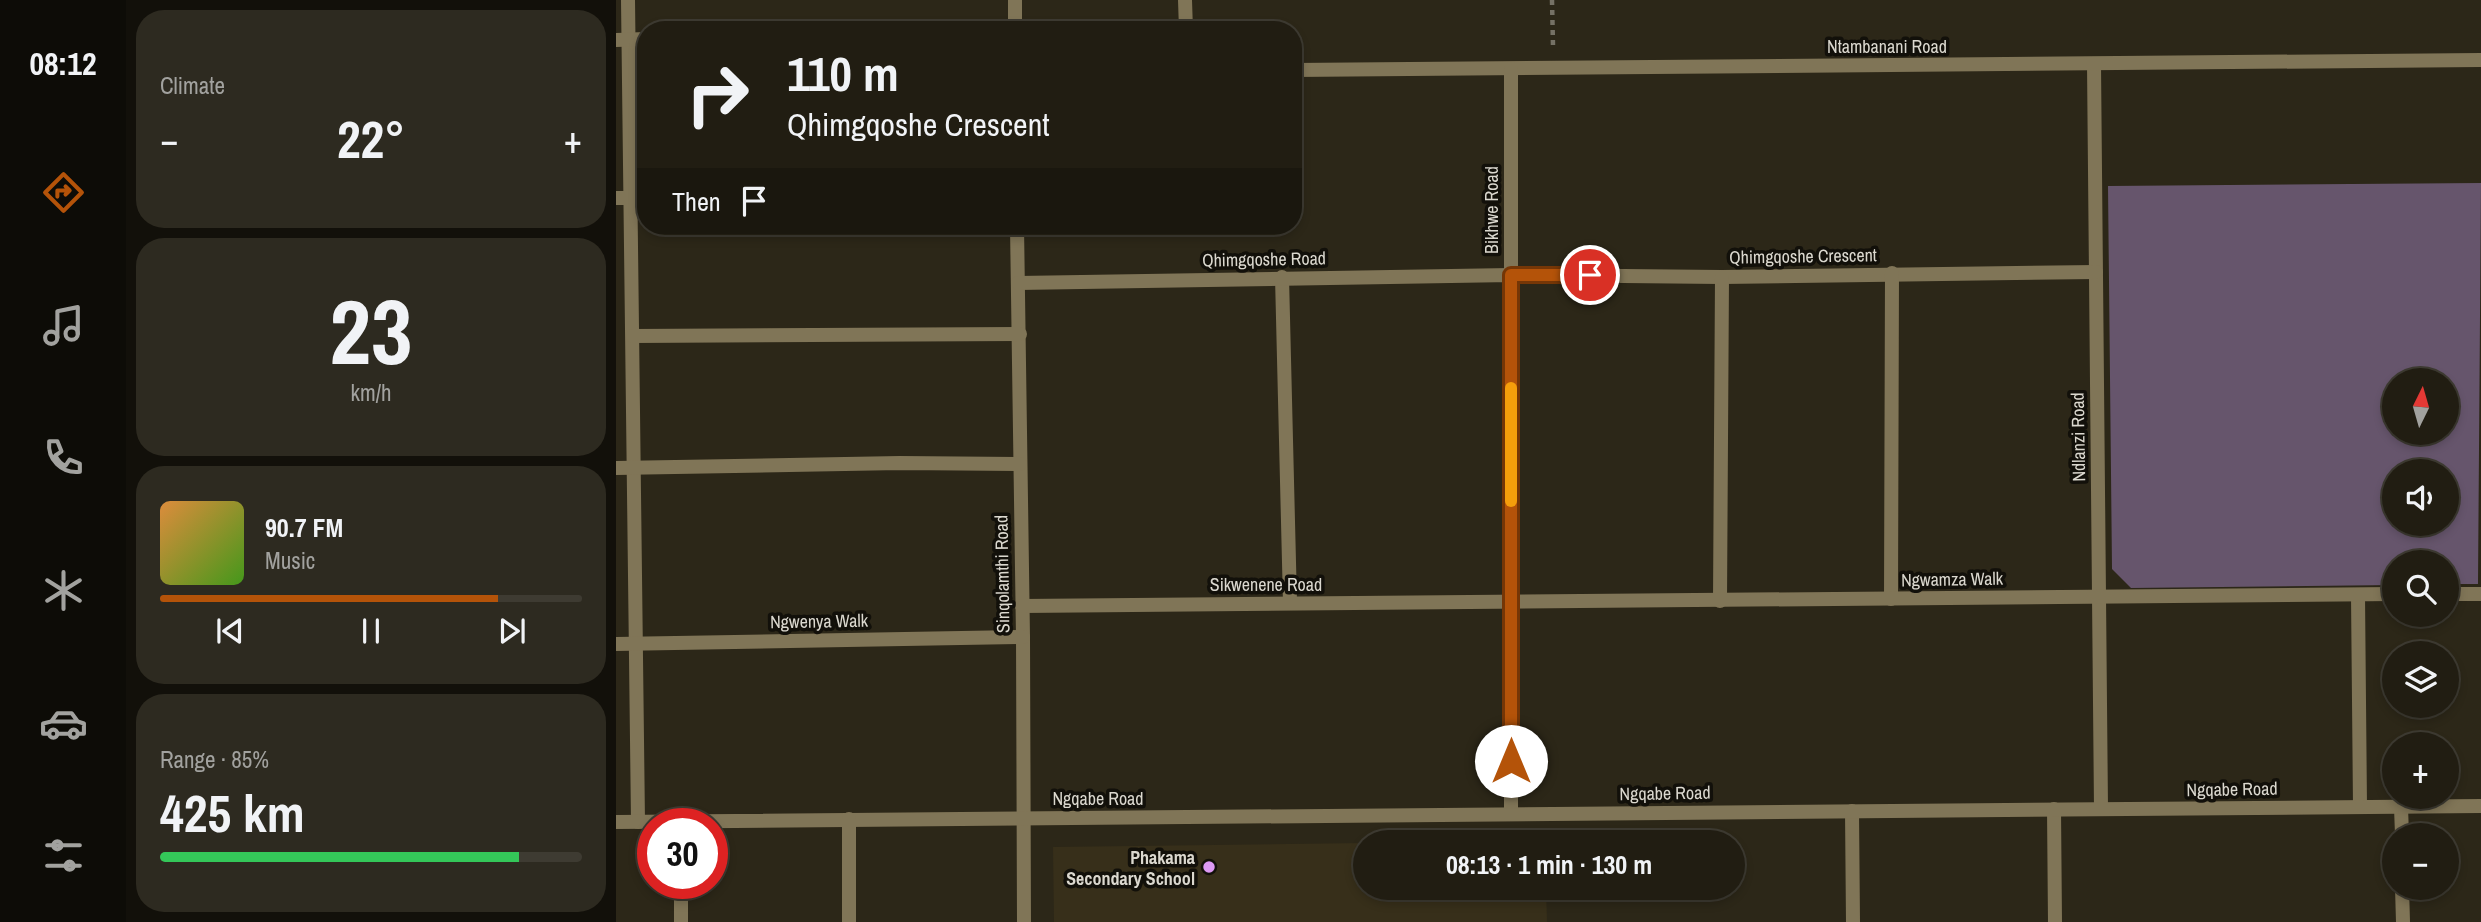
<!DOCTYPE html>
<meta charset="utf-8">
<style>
:root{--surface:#211d12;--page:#2d2a20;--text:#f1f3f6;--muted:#a2a29f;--line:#3e3b32;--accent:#b45309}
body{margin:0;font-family:"Archivo Narrow",sans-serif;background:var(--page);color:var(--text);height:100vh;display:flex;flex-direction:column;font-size:26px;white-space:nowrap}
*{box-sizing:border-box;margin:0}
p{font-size:23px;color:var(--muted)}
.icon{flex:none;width:38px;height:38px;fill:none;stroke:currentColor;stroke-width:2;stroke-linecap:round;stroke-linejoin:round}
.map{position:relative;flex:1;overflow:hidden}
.side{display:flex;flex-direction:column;gap:10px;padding:10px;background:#12100a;width:490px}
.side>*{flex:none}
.top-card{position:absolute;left:21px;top:21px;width:665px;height:214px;border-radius:28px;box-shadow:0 4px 10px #0003,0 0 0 2px var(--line);background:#211d12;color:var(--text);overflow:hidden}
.needle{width:46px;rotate:5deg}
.buttons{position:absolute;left:1766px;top:368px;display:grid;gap:14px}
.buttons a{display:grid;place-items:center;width:77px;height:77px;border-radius:50%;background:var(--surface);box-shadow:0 4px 10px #0003,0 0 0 2px var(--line);font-size:35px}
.speed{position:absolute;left:21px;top:808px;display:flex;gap:14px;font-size:35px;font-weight:700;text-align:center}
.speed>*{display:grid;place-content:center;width:91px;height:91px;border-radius:50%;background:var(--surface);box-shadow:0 4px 10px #0003,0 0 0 2px var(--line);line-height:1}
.speed .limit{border:10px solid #d22;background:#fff;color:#111}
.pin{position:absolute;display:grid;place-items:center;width:60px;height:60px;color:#fff;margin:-30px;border:4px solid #fff;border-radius:50%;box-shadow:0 2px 7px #0007}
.me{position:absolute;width:77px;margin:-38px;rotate:0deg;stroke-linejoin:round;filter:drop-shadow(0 0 5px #0008)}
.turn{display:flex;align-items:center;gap:24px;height:147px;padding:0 35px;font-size:32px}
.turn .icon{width:91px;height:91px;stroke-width:2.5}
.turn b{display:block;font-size:49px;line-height:60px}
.then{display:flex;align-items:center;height:66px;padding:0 35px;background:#0003;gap:14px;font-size:26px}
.big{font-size:52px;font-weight:700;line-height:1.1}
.side .card{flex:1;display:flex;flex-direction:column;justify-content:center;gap:10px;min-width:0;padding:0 24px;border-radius:28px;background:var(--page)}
.side .dial{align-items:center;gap:0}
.dial b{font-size:91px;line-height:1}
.song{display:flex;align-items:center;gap:21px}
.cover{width:84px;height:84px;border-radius:10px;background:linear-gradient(135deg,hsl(30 70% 55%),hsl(100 70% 35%))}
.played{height:7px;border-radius:4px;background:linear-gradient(90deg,var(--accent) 80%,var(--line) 80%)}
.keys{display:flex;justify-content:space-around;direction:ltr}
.heat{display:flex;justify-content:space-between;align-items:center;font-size:38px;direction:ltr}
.charge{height:10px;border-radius:5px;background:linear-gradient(90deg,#34c759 85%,var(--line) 0)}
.trip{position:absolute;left:737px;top:830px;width:392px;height:70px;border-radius:35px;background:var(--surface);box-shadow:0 4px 10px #0003,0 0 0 2px var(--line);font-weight:700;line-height:70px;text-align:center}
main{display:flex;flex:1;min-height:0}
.tab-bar{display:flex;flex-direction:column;width:126px;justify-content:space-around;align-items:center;background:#0d0c07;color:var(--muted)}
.tab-bar .icon{width:49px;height:49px}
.tab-bar .active{color:var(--accent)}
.tab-bar b{font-size:32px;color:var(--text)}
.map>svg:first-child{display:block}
</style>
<main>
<nav class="tab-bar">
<b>08:12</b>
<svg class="icon active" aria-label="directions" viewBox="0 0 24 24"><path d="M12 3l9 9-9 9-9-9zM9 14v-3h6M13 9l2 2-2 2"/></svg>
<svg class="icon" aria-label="music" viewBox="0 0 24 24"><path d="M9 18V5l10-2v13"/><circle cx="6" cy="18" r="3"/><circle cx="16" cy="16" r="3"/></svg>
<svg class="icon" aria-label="phone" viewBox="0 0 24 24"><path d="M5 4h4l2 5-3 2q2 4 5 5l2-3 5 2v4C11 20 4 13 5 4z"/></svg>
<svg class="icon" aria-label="climate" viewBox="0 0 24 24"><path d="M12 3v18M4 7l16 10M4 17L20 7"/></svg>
<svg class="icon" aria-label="car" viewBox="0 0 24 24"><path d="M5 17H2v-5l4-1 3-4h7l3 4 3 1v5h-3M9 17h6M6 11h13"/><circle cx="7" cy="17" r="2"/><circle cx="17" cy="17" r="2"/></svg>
<svg class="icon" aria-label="filters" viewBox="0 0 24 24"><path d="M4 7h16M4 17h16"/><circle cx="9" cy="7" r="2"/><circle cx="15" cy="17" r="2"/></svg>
</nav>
<section class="side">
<div class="card"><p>Climate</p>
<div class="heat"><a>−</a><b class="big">22°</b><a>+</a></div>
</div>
<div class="card dial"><b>23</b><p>km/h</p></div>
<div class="card">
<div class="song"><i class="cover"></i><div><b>90.7 FM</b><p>Music</p></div></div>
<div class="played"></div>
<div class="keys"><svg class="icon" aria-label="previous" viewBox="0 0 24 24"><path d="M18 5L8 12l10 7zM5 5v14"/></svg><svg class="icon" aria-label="pause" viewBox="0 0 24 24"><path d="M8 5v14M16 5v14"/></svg><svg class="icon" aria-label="next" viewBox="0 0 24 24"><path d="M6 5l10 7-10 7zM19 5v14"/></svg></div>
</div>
<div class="card"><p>Range · 85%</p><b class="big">425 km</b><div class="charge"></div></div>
</section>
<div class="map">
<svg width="1865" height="922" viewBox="0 0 1865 922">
<rect width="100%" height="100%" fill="#2c2718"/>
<path fill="#372f1a" d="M749 843V887H930L931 922H438L437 847Z"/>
<path fill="#66556c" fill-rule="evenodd" d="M1865 183 1862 584H1831L1830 562H1778V585L1515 588 1496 569 1492 186ZM1778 380H1830V432H1778ZM1778 471H1830V523H1778Z"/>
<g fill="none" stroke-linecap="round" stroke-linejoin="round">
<path stroke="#757165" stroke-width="4.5" stroke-dasharray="5 5" stroke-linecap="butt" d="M936 0 937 46"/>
<g stroke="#807557" stroke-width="14">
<path d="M12 0 22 822"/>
<path d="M569 0 570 30"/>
<path d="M399 30V0"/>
<path d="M0 40 30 39"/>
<path d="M1478 64 1485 809"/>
<path d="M677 70 1865 60"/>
<path d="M0 198H30"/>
<path d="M401 226 407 637 408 922"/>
<path d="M666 277 674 603"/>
<path d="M402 283 895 275 1106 277 1480 272"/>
<path d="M17 336 404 334"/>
<path d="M0 468 284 463 404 464"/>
<path d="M1830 594H1865"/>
<path d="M1742 595 1744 807"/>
<path d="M1275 599 1276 273"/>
<path d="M1104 601 1106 277"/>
<path d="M406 606 1778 594"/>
<path d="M0 644 407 637"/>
<path d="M1785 807 1786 835"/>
<path d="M1438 809 1439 922"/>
<path d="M1236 811 1237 922"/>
<path d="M895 814V69"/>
<path d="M0 822 1865 806"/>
<path d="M1786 887 1787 922"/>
<path d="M65 922V884"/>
<path d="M233 922V819"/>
</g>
</g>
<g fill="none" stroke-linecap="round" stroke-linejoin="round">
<g stroke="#753606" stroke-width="18">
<path id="route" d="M895 761V275H974"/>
</g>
<use href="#route" stroke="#b45309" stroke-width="12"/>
<path stroke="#f59e0b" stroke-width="12" d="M895 388V501"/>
</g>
<circle fill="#dd99f4" stroke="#12100a" stroke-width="2.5" cx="593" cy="867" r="7"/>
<g text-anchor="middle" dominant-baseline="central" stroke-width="7" stroke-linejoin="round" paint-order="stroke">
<g font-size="18" fill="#dbd8cf" stroke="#12100a">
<text x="1271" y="46">Ntambanani Road</text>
<text transform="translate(875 210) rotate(-90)">Bikhwe Road</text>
<text transform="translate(1187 256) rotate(-1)">Qhimgqoshe Crescent</text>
<text transform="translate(648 259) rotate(-1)">Qhimgqoshe Road</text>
<text transform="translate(1462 437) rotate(-91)">Ndlanzi Road</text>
<text transform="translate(386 574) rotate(-91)">Sinqolamthi Road</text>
<text transform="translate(1336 579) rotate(-1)">Ngwamza Walk</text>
<text x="650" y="584">Sikwenene Road</text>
<text transform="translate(203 621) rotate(-1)">Ngwenya Walk</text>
<text transform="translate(1616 789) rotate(-1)">Ngqabe Road</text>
<text transform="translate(1049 793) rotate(-1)">Ngqabe Road</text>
<text x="482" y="798">Ngqabe Road</text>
</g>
<g font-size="18" font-weight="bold" fill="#dbd8cf" stroke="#12100a" text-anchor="end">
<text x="579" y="857">Phakama<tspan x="579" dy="21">Secondary School</tspan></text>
</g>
</g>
</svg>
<div class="buttons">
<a><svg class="needle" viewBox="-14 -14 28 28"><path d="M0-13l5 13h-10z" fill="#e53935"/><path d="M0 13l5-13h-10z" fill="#a2a29f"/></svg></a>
<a><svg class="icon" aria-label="sound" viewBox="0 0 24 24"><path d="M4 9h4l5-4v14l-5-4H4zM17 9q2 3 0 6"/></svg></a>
<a><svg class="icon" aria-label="search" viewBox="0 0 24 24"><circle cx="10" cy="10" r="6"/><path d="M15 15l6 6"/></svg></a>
<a><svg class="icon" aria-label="layers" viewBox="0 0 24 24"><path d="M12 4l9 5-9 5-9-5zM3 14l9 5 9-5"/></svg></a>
<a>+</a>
<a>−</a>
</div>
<div class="speed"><div class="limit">30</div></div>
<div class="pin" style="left:974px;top:275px;background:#d93025"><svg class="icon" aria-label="arrive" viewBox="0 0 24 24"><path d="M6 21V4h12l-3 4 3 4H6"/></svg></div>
<svg class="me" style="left:895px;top:761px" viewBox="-20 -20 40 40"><circle r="19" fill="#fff"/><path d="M0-13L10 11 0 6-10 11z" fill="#b45309"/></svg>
<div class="trip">08:13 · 1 min · 130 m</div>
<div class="top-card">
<div class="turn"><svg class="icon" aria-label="right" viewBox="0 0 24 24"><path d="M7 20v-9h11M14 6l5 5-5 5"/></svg><div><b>110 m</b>Qhimgqoshe Crescent</div></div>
<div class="then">Then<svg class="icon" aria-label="arrive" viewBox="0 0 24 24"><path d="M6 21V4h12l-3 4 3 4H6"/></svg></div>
</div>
</div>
</main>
